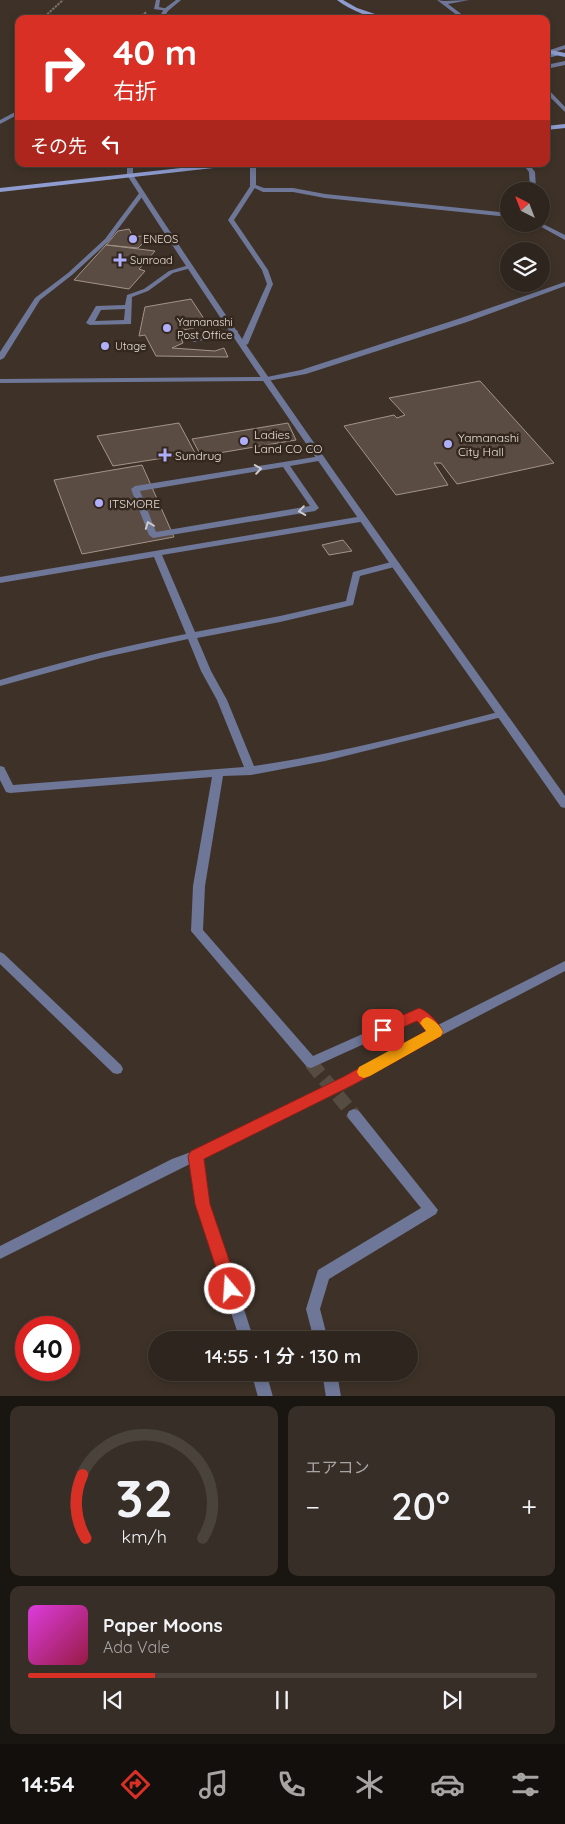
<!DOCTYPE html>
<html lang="ja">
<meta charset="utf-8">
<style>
:root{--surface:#2e261e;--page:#362e27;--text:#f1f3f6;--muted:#a7a5a4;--line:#49433c;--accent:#d93025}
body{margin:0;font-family:Quicksand,"Noto Sans JP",sans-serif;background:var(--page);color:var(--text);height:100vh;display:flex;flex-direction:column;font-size:19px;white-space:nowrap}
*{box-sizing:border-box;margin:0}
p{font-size:16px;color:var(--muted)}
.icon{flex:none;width:28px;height:28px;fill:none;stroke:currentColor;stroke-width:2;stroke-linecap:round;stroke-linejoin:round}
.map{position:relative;height:1396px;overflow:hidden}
.details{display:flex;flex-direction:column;gap:10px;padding:10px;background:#191510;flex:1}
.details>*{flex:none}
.hud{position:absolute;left:15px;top:15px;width:535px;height:152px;border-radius:10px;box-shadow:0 2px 8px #0003,0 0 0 1px var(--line);background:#d93025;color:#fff;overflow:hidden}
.needle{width:32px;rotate:318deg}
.fabs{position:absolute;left:500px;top:182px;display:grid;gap:10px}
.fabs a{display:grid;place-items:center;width:50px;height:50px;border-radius:50%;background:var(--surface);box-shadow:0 2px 8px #0003,0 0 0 1px var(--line);font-size:25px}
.speed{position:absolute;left:15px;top:1316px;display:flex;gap:10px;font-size:25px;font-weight:700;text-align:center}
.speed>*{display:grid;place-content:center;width:65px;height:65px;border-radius:50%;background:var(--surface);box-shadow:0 2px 8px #0003,0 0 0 1px var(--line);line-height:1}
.speed .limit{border:8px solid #d22;background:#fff;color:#111}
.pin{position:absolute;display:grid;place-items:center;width:42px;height:42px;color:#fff;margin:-21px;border-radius:10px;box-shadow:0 2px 8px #0006}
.me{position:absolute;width:55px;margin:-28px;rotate:342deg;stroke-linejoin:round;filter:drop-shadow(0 0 4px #0008)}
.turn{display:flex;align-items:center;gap:18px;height:105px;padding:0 15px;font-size:22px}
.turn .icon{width:65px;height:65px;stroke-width:2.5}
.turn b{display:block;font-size:35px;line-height:42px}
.then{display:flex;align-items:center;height:48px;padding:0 15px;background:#0003;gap:10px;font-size:19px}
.big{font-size:38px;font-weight:600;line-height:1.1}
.details .widget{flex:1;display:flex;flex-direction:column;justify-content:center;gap:8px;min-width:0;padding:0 18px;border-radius:10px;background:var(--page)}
.details .dial{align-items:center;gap:0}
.dial svg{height:130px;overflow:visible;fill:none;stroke:var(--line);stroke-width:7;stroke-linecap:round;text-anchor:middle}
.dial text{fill:var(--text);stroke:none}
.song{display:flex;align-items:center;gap:15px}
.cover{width:60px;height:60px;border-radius:8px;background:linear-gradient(135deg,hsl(300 70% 55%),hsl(340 70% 35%))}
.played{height:5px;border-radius:2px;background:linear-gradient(90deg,var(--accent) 25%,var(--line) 25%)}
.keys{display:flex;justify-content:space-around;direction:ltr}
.heat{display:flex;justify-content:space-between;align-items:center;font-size:28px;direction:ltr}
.details .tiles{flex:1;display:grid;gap:10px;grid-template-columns:1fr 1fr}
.widget:last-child{grid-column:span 2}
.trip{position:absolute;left:148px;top:1331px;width:270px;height:50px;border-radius:25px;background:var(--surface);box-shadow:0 2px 8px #0003,0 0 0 1px var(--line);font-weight:600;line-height:50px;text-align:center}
.menu{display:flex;height:80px;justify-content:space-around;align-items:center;background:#120f0c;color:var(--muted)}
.menu .icon{width:35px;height:35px}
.menu .selected{color:var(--accent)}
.menu b{font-size:22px;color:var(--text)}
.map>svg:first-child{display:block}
</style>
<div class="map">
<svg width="565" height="1397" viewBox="0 0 565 1397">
<rect width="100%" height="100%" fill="#3e3228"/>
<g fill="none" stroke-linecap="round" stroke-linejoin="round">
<path stroke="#6483ad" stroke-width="3" d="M546 57 557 54"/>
</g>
<g fill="#5a4c42" stroke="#a39489">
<path d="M129 229 133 237 151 235 155 241 144 242 138 248 106 245 118 231Z"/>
<path d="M106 245 155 251 139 269 145 271 129 289 74 280Z"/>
<path d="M191 299 208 325 178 331 183 343 172 348 215 351 224 348 228 357 156 356 145 335 139 336 145 307Z"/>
<path d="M480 381 554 463 457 484 441 463H434L448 485 396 495 344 426 394 415 397 418 405 415 389 398Z"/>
<path d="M179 423 195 453 113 466 97 436Z"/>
<path d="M288 423 296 440 201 456 192 439Z"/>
<path d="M142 465 174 537 82 554 54 480Z"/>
<path d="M343 540 352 551 329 555 322 545Z"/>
</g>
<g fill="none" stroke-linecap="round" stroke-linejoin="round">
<path stroke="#574c42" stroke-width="14" stroke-dasharray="14 7" stroke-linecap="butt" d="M311 1063 354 1115"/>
<g stroke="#7d736b" stroke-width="2" stroke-dasharray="2.5 1" stroke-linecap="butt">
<path d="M42 19 63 0"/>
<path d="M135 19 147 12"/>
</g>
<g fill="#6e7798" fill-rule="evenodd">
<path d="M437 0 444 1 469 0 448 4 468 19H462Z"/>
<path d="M253 184 256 186 234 220 268 270 273 284 248 344 244 346 240 344 267 284 262 270 228 220 251 185Z"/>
<path d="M189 265 191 266V268L173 273 148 291 132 297 131 324 90 325 86 323 96 306 125 305 127 295 144 289 169 271ZM125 309 124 320 95 321 101 310Z"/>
<path d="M234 329 238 331 237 333 194 342 190 340Z"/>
<path d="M321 456 325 458 324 460 290 466 319 508 315 511 153 538 149 535 131 489 135 486ZM283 467 310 506 156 532 140 491Z"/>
<path d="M0 952 4 954 121 1065 123 1069 121 1073 117 1074 113 1073 0 964Z"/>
</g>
<g fill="#6e7798" fill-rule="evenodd">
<path d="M156 0H160L159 7 168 9V11L154 9Z"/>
<path d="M565 45V49L550 53 547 51Z"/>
<path d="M565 61V65L546 69V65Z"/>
<path d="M546 87 565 107V112L546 93Z"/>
<path d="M19 110V114L0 124V120Z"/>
<path d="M250 164H256V185L264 188H293L325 194 509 213V217L325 198 293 192H263L250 186Z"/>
<path d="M523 164H529L535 172 536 188 533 191H527L530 188 529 172Z"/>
<path d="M140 192 145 193 109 241 72 275 40 300 4 358 0 360V352L35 298 68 273 105 239Z"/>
<path d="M541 223 565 235V240L536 224Z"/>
<path d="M565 282V286L467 322 306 374 267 381 0 383V379L267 377 301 370 461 318Z"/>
<path d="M363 516 367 519 366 521 162 555 195 632 280 616 346 601 353 572 395 561 400 564 398 566 360 576 353 605 280 622 197 638 211 671 227 700 254 766C338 754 420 732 502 711L507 714 502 717 325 761 251 775 223 776 205 886 203 930 313 1056 419 1009 423 1010 442 1032 440 1036C430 1039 424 1027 417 1020L311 1068 307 1067 191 931 193 886 212 777 10 793 6 792 0 780V766L4 767 13 785 244 767 217 700 201 671 188 639 101 658 0 686V680C61 662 123 646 186 634L154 557 0 583V577Z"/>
<path d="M354 1109 359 1111 438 1210 436 1214 329 1279 320 1309 328 1340H314L306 1309 318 1270 421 1208 349 1119 347 1115 349 1111Z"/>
<path d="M322 1372H337L341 1397H326Z"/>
</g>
<g fill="#6e7798" fill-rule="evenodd">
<path d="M176 0H181L168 11 163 19H158L164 9Z"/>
<path d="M127 164H133V175C270 387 419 590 565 796V808L561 807C415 598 264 390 127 175Z"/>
<path d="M565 961V971L440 1036 353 1085 203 1159 210 1205 254 1340H240L196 1205 190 1164 0 1259V1246L172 1159 191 1152 343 1077 432 1028Z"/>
<path d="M251 1372H266L273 1397H258Z"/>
</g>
<g fill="#8e9cd0" fill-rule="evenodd">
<path d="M337 0H343L357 8 390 19C372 19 351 11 337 0Z"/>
<path d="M546 49 565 53V57L546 53Z"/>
<path d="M565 124V128L546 130V126Z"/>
<path d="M217 164H234L231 166 0 192V188Z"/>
</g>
</g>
<defs><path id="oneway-chevron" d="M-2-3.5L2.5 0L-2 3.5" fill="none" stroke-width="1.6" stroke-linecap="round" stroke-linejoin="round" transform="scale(1.25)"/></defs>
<g stroke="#cec9cb">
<use href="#oneway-chevron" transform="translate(258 469) rotate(-9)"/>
<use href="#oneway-chevron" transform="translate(302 511) rotate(171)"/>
<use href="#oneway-chevron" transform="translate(149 525) rotate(-111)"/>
</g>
<path fill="#d93025" stroke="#8d1f18" d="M419 1008C428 1011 439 1023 443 1032L441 1036 353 1085 204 1159 210 1204 239 1289 236 1295 230 1297 225 1295 195 1204 188 1156 191 1151 343 1077 426 1031 417 1021 383 1036 378 1035 376 1030 378 1026Z"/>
<path fill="#f59e0b" d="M427 1017C434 1020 440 1025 443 1032L441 1036 370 1076 364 1078 359 1076 357 1072 359 1067 426 1031 420 1023 423 1019Z"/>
<g fill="#aeaefb" stroke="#34281e" stroke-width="2">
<circle cx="133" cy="239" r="5"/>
<path d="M117.5 252.5h5v5h5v5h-5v5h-5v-5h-5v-5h5z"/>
<circle cx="167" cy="328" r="5"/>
<circle cx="105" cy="346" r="5"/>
<circle cx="244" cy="441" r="5"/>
<circle cx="448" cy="444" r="5"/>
<path d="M162.5 447.5h5v5h5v5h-5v5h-5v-5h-5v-5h5z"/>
<circle cx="99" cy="503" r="5"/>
</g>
<g text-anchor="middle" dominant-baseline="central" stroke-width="5" stroke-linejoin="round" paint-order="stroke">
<g font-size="11" fill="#e6ded8" stroke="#34281e" text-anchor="start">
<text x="143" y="239">ENEOS</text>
<text x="130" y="260">Sunroad</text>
<text x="177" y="322">Yamanashi<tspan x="177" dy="13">Post Office</tspan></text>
<text x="115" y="346">Utage</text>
</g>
<g font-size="12" fill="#e6ded8" stroke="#34281e" text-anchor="start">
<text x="254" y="434">Ladies<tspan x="254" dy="14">Land CO CO</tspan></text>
<text x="458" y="437">Yamanashi<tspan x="458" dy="14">City Hall</tspan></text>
<text x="175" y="455">Sundrug</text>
<text x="109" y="503">ITSMORE</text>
</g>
</g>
</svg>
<div class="fabs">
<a><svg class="needle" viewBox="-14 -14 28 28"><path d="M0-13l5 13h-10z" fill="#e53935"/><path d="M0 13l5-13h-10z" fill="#a7a5a4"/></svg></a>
<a><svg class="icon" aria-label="layers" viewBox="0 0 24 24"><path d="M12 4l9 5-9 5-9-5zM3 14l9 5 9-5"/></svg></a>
</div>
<div class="speed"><div class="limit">40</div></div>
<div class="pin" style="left:383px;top:1030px;background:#d93025"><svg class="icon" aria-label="arrive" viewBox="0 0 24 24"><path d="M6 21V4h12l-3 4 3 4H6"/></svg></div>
<svg class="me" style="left:230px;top:1289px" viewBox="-20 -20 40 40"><circle r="17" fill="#d93025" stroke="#fff" stroke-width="3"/><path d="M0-11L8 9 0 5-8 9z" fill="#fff"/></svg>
<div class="trip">14:55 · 1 分 · 130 m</div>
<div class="hud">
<div class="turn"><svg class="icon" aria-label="right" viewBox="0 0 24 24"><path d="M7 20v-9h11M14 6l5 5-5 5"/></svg><div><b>40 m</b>右折</div></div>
<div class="then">その先<svg class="icon" aria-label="left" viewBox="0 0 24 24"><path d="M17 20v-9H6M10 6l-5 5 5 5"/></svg></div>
</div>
</div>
<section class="details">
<div class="tiles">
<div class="widget dial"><svg viewBox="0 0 100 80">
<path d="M14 69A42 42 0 1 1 86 69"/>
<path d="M14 69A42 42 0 0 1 12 30" stroke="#d93025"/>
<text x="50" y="56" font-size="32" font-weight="700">32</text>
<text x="50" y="72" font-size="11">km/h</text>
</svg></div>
<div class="widget"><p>エアコン</p>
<div class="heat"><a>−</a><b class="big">20°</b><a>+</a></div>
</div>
<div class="widget">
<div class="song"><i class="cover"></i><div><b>Paper Moons</b><p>Ada Vale</p></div></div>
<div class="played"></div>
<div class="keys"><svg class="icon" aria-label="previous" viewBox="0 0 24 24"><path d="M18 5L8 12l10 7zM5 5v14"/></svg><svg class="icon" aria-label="pause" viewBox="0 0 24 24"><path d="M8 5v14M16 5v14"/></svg><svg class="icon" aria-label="next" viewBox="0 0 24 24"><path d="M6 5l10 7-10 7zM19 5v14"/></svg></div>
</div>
</div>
</section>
<nav class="menu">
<b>14:54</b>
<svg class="icon selected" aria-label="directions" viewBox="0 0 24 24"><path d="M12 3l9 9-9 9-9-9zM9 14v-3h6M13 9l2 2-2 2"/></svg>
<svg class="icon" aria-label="music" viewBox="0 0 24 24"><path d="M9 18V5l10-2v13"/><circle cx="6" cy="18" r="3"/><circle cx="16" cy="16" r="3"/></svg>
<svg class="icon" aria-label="phone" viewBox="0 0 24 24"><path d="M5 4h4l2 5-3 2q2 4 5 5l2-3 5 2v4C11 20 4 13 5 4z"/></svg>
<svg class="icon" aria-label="climate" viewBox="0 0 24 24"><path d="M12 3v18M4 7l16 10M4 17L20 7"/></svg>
<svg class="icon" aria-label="car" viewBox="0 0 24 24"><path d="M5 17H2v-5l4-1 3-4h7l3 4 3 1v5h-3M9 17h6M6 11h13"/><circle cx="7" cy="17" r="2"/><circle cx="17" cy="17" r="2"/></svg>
<svg class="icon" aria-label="filters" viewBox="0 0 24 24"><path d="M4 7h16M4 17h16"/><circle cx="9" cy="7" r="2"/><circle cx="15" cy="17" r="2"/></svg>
</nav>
